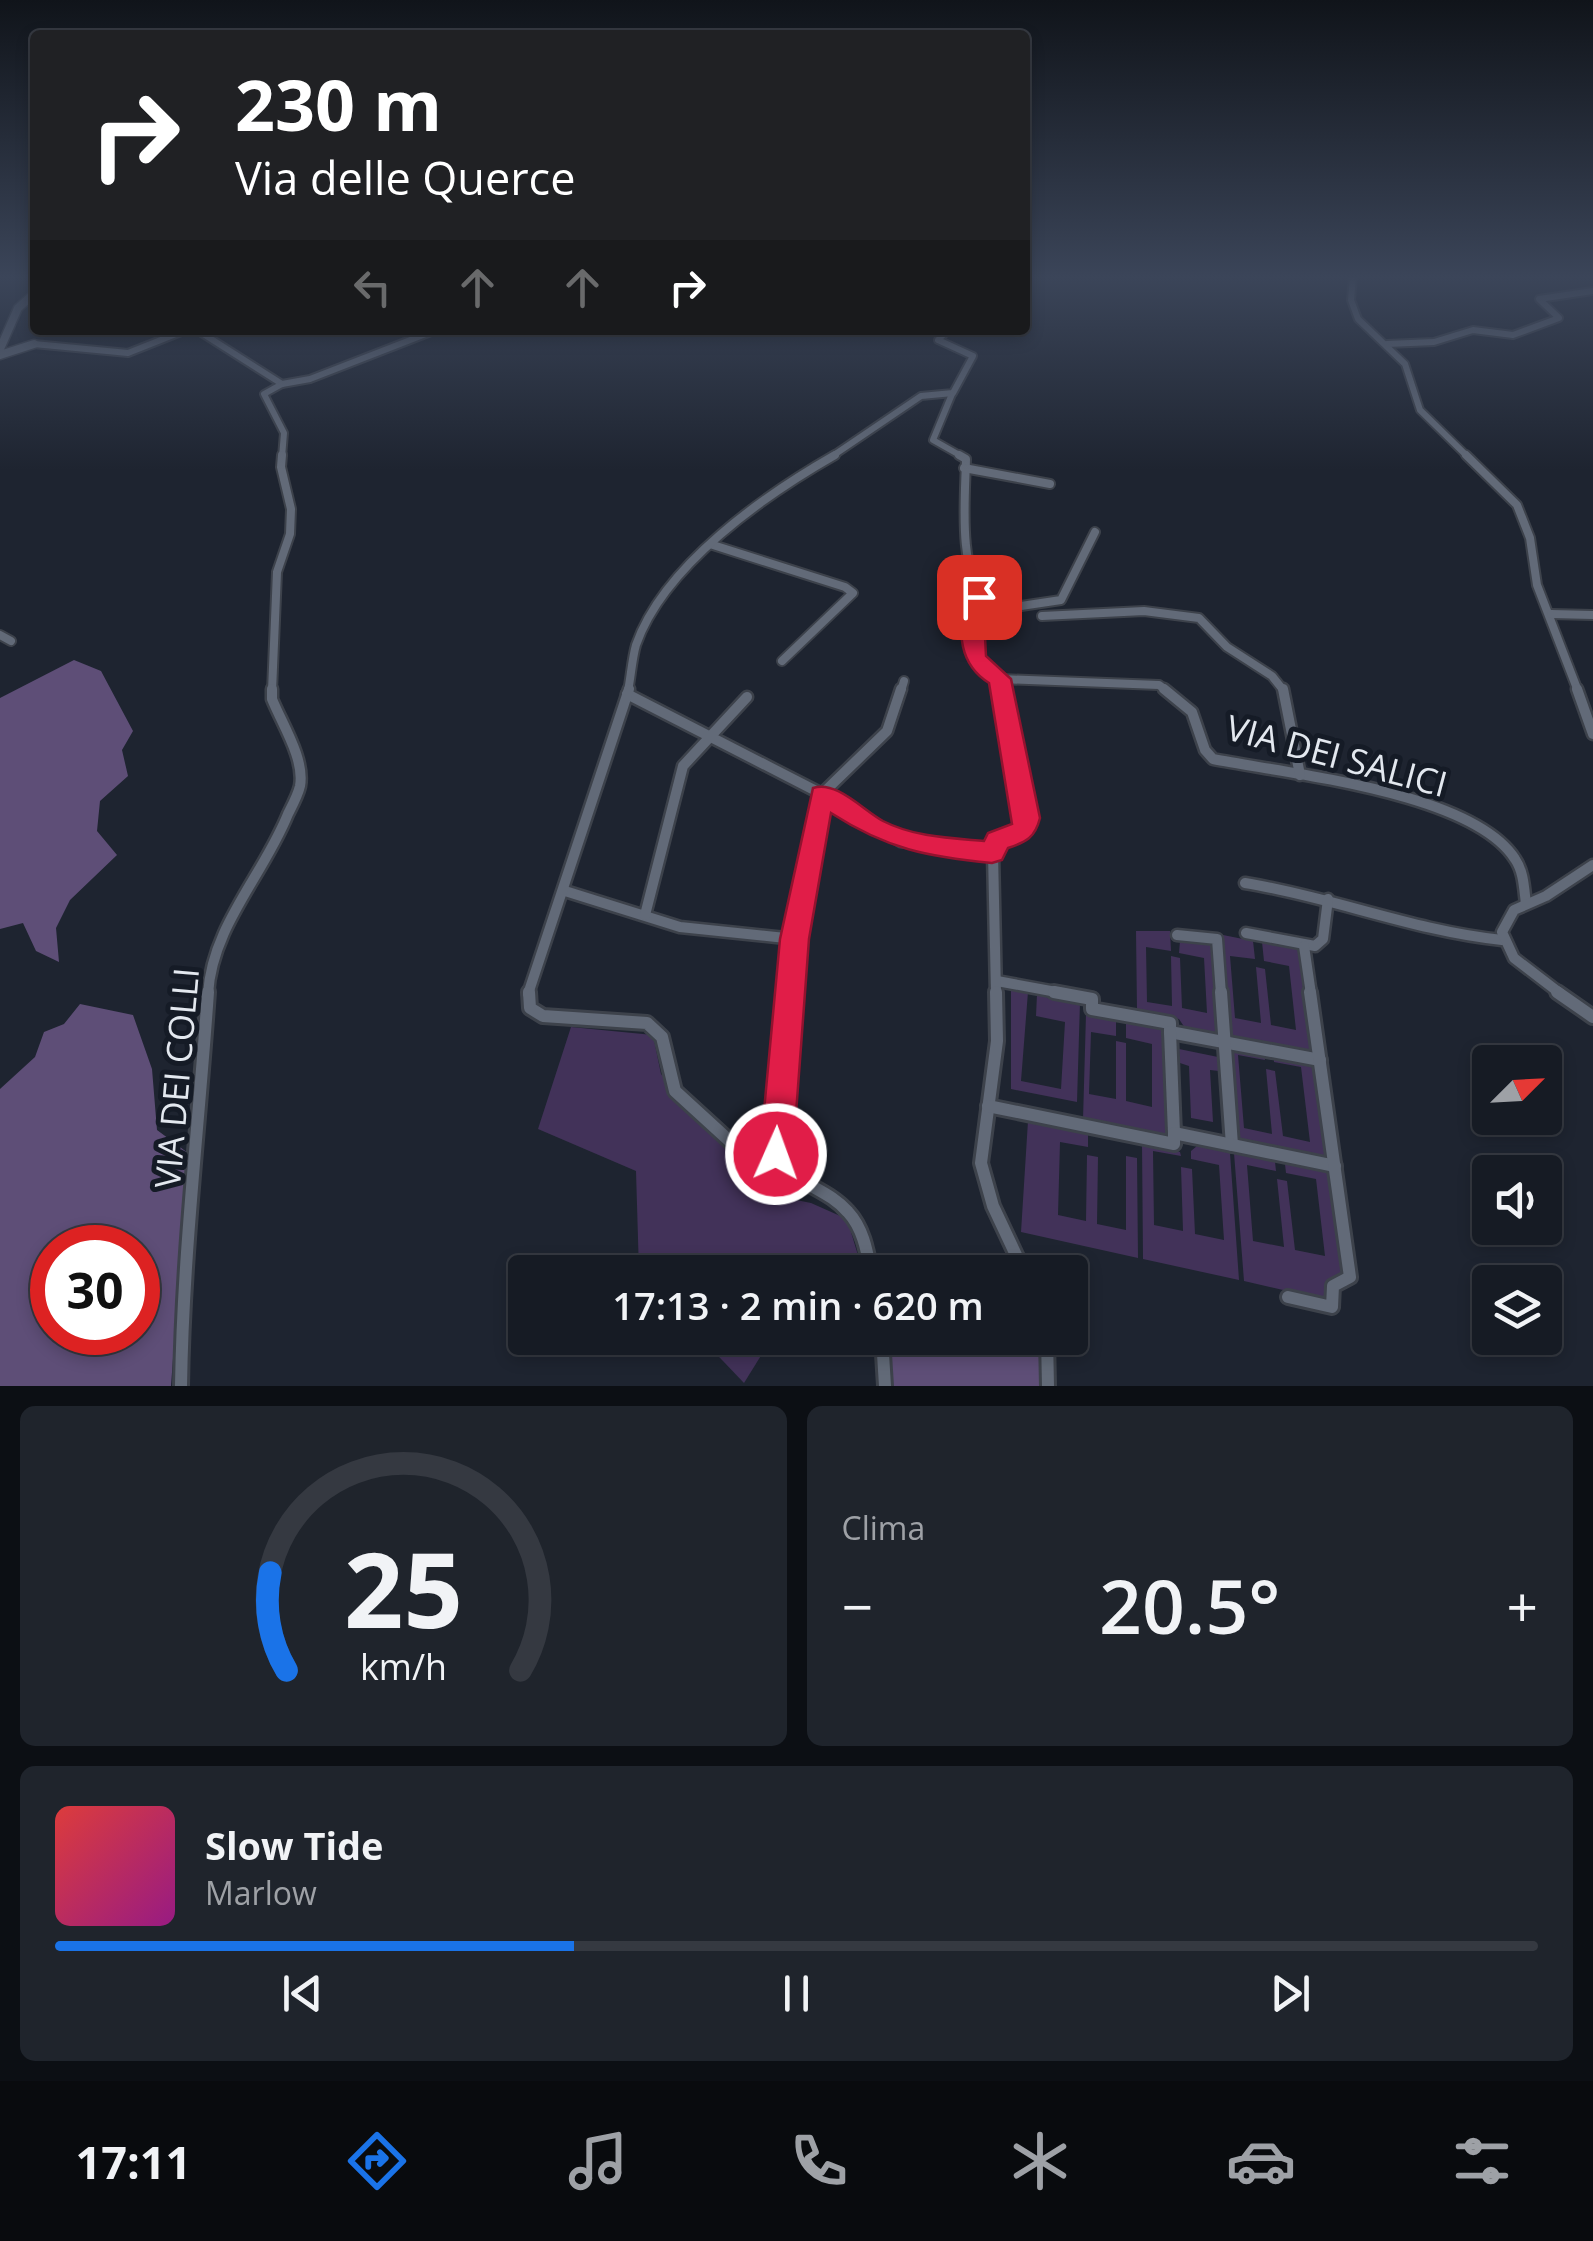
<!DOCTYPE html>
<html lang="it">
<meta charset="utf-8">
<style>
:root{--surface:#161b24;--page:#1f242c;--text:#f1f3f6;--muted:#9ea1a6;--line:#353941;--accent:#1a73e8}
body{margin:0;font-family:"Open Sans",sans-serif;background:var(--page);color:var(--text);height:100vh;display:flex;flex-direction:column;font-size:38px;white-space:nowrap}
*{box-sizing:border-box;margin:0}
p{font-size:32px;color:var(--muted)}
.icon{flex:none;width:55px;height:55px;fill:none;stroke:currentColor;stroke-width:2;stroke-linecap:round;stroke-linejoin:round}
.map{position:relative;height:1386px;overflow:hidden}
.sheet{display:flex;flex-direction:column;gap:20px;padding:20px;background:#0c0f14;flex:1}
.sheet>*{flex:none}
.banner{position:absolute;left:30px;top:30px;width:1000px;height:305px;border-radius:10px;box-shadow:0 5px 15px #0003,0 0 0 2px var(--line);background:#202124;color:#fff;overflow:hidden}
.needle{width:65px;rotate:66deg}
.fabs{position:absolute;left:1472px;top:1045px;display:grid;gap:20px}
.fabs a{display:grid;place-items:center;width:90px;height:90px;border-radius:10px;background:var(--surface);box-shadow:0 5px 15px #0003,0 0 0 2px var(--line);font-size:50px}
.speed{position:absolute;left:30px;top:1225px;display:flex;gap:20px;font-size:50px;font-weight:700;text-align:center}
.speed>*{display:grid;place-content:center;width:130px;height:130px;border-radius:50%;background:var(--surface);box-shadow:0 5px 15px #0003,0 0 0 2px var(--line);line-height:1}
.speed .limit{border:15px solid #d22;background:#fff;color:#111}
.pin{position:absolute;display:grid;place-items:center;width:85px;height:85px;color:#fff;margin:-42px;border-radius:20px;box-shadow:0 5px 15px #0006}
.me{position:absolute;width:110px;margin:-55px;rotate:2deg;stroke-linejoin:round;filter:drop-shadow(0 0 8px #0008)}
.turn{display:flex;align-items:center;gap:35px;height:210px;padding:0 40px;font-size:45px}
.turn .icon{width:130px;height:130px;stroke-width:2.5}
.turn b{display:block;font-size:70px;line-height:85px}
.lanes{display:flex;align-items:center;height:95px;padding:0 40px;background:#0003;justify-content:center;gap:50px;direction:ltr}
.lanes .off{opacity:.35}
.big{font-size:75px;font-weight:600;line-height:1.1}
.sheet .widget{flex:1;display:flex;flex-direction:column;justify-content:center;gap:15px;min-width:0;padding:0 35px;border-radius:15px;background:var(--page)}
.sheet .dial{align-items:center;gap:0}
.dial svg{height:260px;overflow:visible;fill:none;stroke:var(--line);stroke-width:7;stroke-linecap:round;text-anchor:middle}
.dial text{fill:var(--text);stroke:none}
.song{display:flex;align-items:center;gap:30px}
.cover{width:120px;height:120px;border-radius:15px;background:linear-gradient(135deg,hsl(0 70% 55%),hsl(310 70% 35%))}
.played{height:10px;border-radius:5px;background:linear-gradient(90deg,var(--accent) 35%,var(--line) 35%)}
.keys{display:flex;justify-content:space-around;direction:ltr}
.heat{display:flex;justify-content:space-between;align-items:center;font-size:55px;direction:ltr}
.sheet .tiles{flex:1;display:grid;gap:20px;grid-template-columns:1fr 1fr}
.widget:last-child{grid-column:span 2}
.trip{position:absolute;left:508px;top:1255px;width:580px;height:100px;border-radius:10px;background:var(--surface);box-shadow:0 5px 15px #0003,0 0 0 2px var(--line);font-weight:600;line-height:100px;text-align:center}
.tab-bar{display:flex;height:160px;justify-content:space-around;align-items:center;background:#090b0e;color:var(--muted)}
.tab-bar .icon{width:70px;height:70px}
.tab-bar .active{color:var(--accent)}
.tab-bar b{font-size:45px;color:var(--text)}
.map>svg:first-child{display:block}
</style>
<div class="map">
<svg width="1593" height="1386" viewBox="0 0 1593 1386">
<rect width="100%" height="100%" fill="#1e2430"/>
<g fill="#423259">
<path d="M1136 931H1170L1171 951 1146 947 1147 1002 1172 1006 1171 956 1180 958 1182 1008 1207 1013 1204 958 1179 953 1180 941 1212 944 1219 1035 1185 1028 1179 1019 1137 1011Z"/>
<path d="M1223 935 1253 941 1255 959 1230 956 1235 1018 1261 1023 1256 967 1265 969 1271 1025 1296 1030 1289 966 1264 961 1262 942 1299 949 1313 1053 1231 1037Z"/>
<path d="M1011 989 1028 992 1021 1081 1061 1089 1065 1022 1036 1016 1037 994 1080 1002 1077 1102 1011 1089Z"/>
<path d="M1086 1014 1116 1019V1036L1091 1032 1089 1094 1116 1099V1041L1126 1043V1101L1152 1107V1044L1126 1038V1021L1164 1028 1167 1137 1083 1120Z"/>
<path d="M571 1027 653 1035 661 1074 767 1194 811 1203 847 1219 861 1265 804 1272H639L636 1171 538 1129Z"/>
<path d="M1179 1049 1218 1057 1219 1071 1210 1070 1213 1122 1191 1118 1189 1066 1180 1063Z"/>
<path d="M1232 1049 1264 1055 1265 1060 1238 1055 1244 1128 1272 1134 1266 1069 1275 1071 1283 1136 1310 1142 1301 1067 1274 1062V1057L1315 1065 1327 1157 1239 1139Z"/>
<path d="M1028 1121 1088 1133V1147L1060 1142 1058 1215 1086 1221 1087 1155 1098 1157 1097 1224 1126 1230V1156L1137 1158 1138 1258 1021 1232Z"/>
<path d="M1142 1144 1180 1152 1181 1156 1153 1151 1154 1225 1183 1231 1181 1167 1192 1169 1195 1234 1224 1240 1219 1165 1191 1159V1151L1197 1146 1230 1153 1239 1280 1143 1259Z"/>
<path d="M1234 1153 1275 1162 1276 1171 1247 1165 1253 1241 1284 1247 1277 1179 1287 1181 1295 1250 1325 1256 1316 1179 1286 1173 1285 1164 1329 1173 1343 1273 1327 1284V1300L1244 1281Z"/>
<path d="M701 1338H772L744 1383Z"/>
</g>
<g fill="#5e4e77" fill-rule="evenodd">
<path d="M74 660 101 671 133 731 122 750 128 776 100 801 97 831 117 855 70 900 56 928 59 962 36 951 23 923 0 929V698Z"/>
<path d="M80 1004 133 1015 152 1069 157 1130 188 1153 171 1386H0V1089L35 1057 44 1032 64 1024ZM52 1248H138V1332H52Z"/>
<path d="M890 1338H1041L1042 1386H893Z"/>
</g>
<g fill="none" stroke-linecap="round" stroke-linejoin="round">
<g stroke="#3d424b" stroke-width="10">
<g id="street-far3">
<path d="M1353 276 1351 300 1358 319 1405 364 1420 410 1468 457"/>
<path d="M197 330 282 384"/>
<path d="M34 344 128 353 186 330"/>
<path d="M1387 344 1434 342 1473 330 1513 335 1559 318 1539 299 1593 291"/>
<path d="M952 394 933 440 963 457"/>
<path d="M282 457 284 433 264 394 282 384 310 379 436 330"/>
<path d="M831 457 921 396 953 393 973 356 938 340 948 330"/>
</g>
</g>
<g stroke="#3d424b" stroke-width="12">
<g id="street-far2">
<path d="M959 455 966 459C965 503 958 566 985 602L974 614C972 643 974 663 1000 679L1002 691"/>
<path d="M1466 455 1517 505 1530 538 1537 585 1578 691"/>
<path d="M964 468 1050 484"/>
<path d="M713 545 845 587 853 593 782 661"/>
<path d="M985 602 1021 606 1061 600 1095 532"/>
<path d="M1551 614 1593 615"/>
<path d="M1042 616 1144 611 1199 618 1227 647 1272 676 1284 691"/>
<path d="M0 635 11 641"/>
<path d="M1000 679 1159 685 1167 691"/>
<path d="M272 691 277 572 290 534 291 509 281 467 282 455"/>
<path d="M628 691C631 676 632 659 636 645 664 565 765 495 835 455"/>
<path d="M901 691 904 681"/>
</g>
</g>
<g stroke="#3d424b" stroke-width="15">
<g id="street-far1">
<path d="M1164 689 1192 712 1205 750 1213 759C1289 774 1472 792 1515 859 1524 872 1524 889 1526 904"/>
<path d="M1283 689 1300 775"/>
<path d="M1577 689 1593 734"/>
<path d="M627 694 822 794 901 841 993 853"/>
<path d="M1245 883C1332 897 1414 931 1502 940"/>
<path d="M565 891 680 927 795 939"/>
<path d="M645 915 683 766 747 697"/>
<path d="M1246 933 1315 946 1323 939 1328 899"/>
<path d="M1177 935 1217 939 1221 994"/>
<path d="M1304 946 1311 994"/>
<path d="M997 981 1067 994"/>
<path d="M208 994C212 926 263 876 288 814 292 806 298 795 300 786 305 759 282 724 272 699V689"/>
<path d="M528 994 629 689"/>
<path d="M790 994 795 939 822 794 887 731 901 689"/>
<path d="M996 994 993 853 997 841 1021 832 1027 818 1002 689"/>
<path d="M1561 994 1514 958 1502 932 1514 910 1546 896 1593 865"/>
</g>
</g>
<g stroke="#3d424b" stroke-width="18">
<g id="street">
<path d="M529 992 530 1008 543 1016 647 1023 662 1037 675 1091 757 1166H781"/>
<path d="M790 992 775 1142C783 1185 823 1183 848 1212 863 1228 867 1251 871 1272"/>
<path d="M996 992 997 1041 981 1163 993 1206 1024 1272"/>
<path d="M1054 992 1092 999V1009L1170 1023V1032L1320 1060"/>
<path d="M1221 992 1232 1145"/>
<path d="M1557 992 1593 1017"/>
<path d="M1170 1032 1174 1133"/>
<path d="M988 1106 1174 1144V1133L1335 1166"/>
<path d="M1288 1297 1332 1307 1333 1286 1350 1277 1310 992"/>
<path d="M882 1338 885 1386"/>
<path d="M1047 1338 1048 1386"/>
<path d="M181 1386C183 1254 199 1123 208 992"/>
</g>
</g>
<g stroke="#3d424b" stroke-width="11">
<g id="secondary">
<path d="M0 349 18 308 35 293"/>
<path d="M0 355 34 344"/>
</g>
</g>
<use href="#street-far3" stroke="#626a78" stroke-width="6"/>
<use href="#street-far2" stroke="#626a78" stroke-width="8"/>
<use href="#street-far1" stroke="#626a78" stroke-width="10"/>
<use href="#street" stroke="#626a78" stroke-width="12"/>
<use href="#secondary" stroke="#626a78" stroke-width="8"/>
</g>
<linearGradient id="sky" x2="0" y2="1"><stop stop-color="#10141a"/><stop offset="0.59" stop-color="#3b4559"/><stop offset="1" stop-color="#3b4559" stop-opacity="0"/></linearGradient>
<rect width="1593" height="470" fill="url(#sky)"/>
<path fill="#e11d48" stroke="#92132f" stroke-width="2.5" d="M979 591 995 602 984 617 986 656 1011 679 1040 818C1035 838 1026 842 1008 848L1002 860 992 863C928 857 887 849 831 813L809 939 793 1154 788 1166 776 1170 765 1166 760 1154 780 939 813 788C836 780 863 810 883 821 914 837 950 838 984 841L988 833 1012 824 989 683C962 666 952 630 973 603L968 597Z"/>
<g text-anchor="middle" dominant-baseline="central" stroke-width="10" stroke-linejoin="round" paint-order="stroke">
<g font-size="35" fill="#e3e8ef" stroke="#151b26">
<text transform="translate(1337 755) rotate(15)">VIA DEI SALICI</text>
<text transform="translate(176 1078) rotate(-85)">VIA DEI COLLI</text>
</g>
</g>
</svg>
<div class="fabs">
<a><svg class="needle" viewBox="-14 -14 28 28"><path d="M0-13l5 13h-10z" fill="#e53935"/><path d="M0 13l5-13h-10z" fill="#9ea1a6"/></svg></a>
<a><svg class="icon" aria-label="sound" viewBox="0 0 24 24"><path d="M4 9h4l5-4v14l-5-4H4zM17 9q2 3 0 6"/></svg></a>
<a><svg class="icon" aria-label="layers" viewBox="0 0 24 24"><path d="M12 4l9 5-9 5-9-5zM3 14l9 5 9-5"/></svg></a>
</div>
<div class="speed"><div class="limit">30</div></div>
<div class="pin" style="left:979px;top:597px;background:#d93025"><svg class="icon" aria-label="arrive" viewBox="0 0 24 24"><path d="M6 21V4h12l-3 4 3 4H6"/></svg></div>
<svg class="me" style="left:776px;top:1154px" viewBox="-20 -20 40 40"><circle r="17" fill="#e11d48" stroke="#fff" stroke-width="3"/><path d="M0-11L8 9 0 5-8 9z" fill="#fff"/></svg>
<div class="trip">17:13 · 2 min · 620 m</div>
<div class="banner">
<div class="turn"><svg class="icon" aria-label="right" viewBox="0 0 24 24"><path d="M7 20v-9h11M14 6l5 5-5 5"/></svg><div><b>230 m</b>Via delle Querce</div></div>
<div class="lanes"><svg class="icon off" aria-label="left" viewBox="0 0 24 24"><path d="M17 20v-9H6M10 6l-5 5 5 5"/></svg><svg class="icon off" aria-label="ahead" viewBox="0 0 24 24"><path d="M12 20V5M6 11l6-6 6 6"/></svg><svg class="icon off" aria-label="ahead" viewBox="0 0 24 24"><path d="M12 20V5M6 11l6-6 6 6"/></svg><svg class="icon" aria-label="right" viewBox="0 0 24 24"><path d="M7 20v-9h11M14 6l5 5-5 5"/></svg></div>
</div>
</div>
<section class="sheet">
<div class="tiles">
<div class="widget dial"><svg viewBox="0 0 100 80">
<path d="M14 69A42 42 0 1 1 86 69"/>
<path d="M14 69A42 42 0 0 1 9 39" stroke="#1a73e8"/>
<text x="50" y="56" font-size="32" font-weight="700">25</text>
<text x="50" y="72" font-size="11">km/h</text>
</svg></div>
<div class="widget"><p>Clima</p>
<div class="heat"><a>−</a><b class="big">20.5°</b><a>+</a></div>
</div>
<div class="widget">
<div class="song"><i class="cover"></i><div><b>Slow Tide</b><p>Marlow</p></div></div>
<div class="played"></div>
<div class="keys"><svg class="icon" aria-label="previous" viewBox="0 0 24 24"><path d="M18 5L8 12l10 7zM5 5v14"/></svg><svg class="icon" aria-label="pause" viewBox="0 0 24 24"><path d="M8 5v14M16 5v14"/></svg><svg class="icon" aria-label="next" viewBox="0 0 24 24"><path d="M6 5l10 7-10 7zM19 5v14"/></svg></div>
</div>
</div>
</section>
<nav class="tab-bar">
<b>17:11</b>
<svg class="icon active" aria-label="directions" viewBox="0 0 24 24"><path d="M12 3l9 9-9 9-9-9zM9 14v-3h6M13 9l2 2-2 2"/></svg>
<svg class="icon" aria-label="music" viewBox="0 0 24 24"><path d="M9 18V5l10-2v13"/><circle cx="6" cy="18" r="3"/><circle cx="16" cy="16" r="3"/></svg>
<svg class="icon" aria-label="phone" viewBox="0 0 24 24"><path d="M5 4h4l2 5-3 2q2 4 5 5l2-3 5 2v4C11 20 4 13 5 4z"/></svg>
<svg class="icon" aria-label="climate" viewBox="0 0 24 24"><path d="M12 3v18M4 7l16 10M4 17L20 7"/></svg>
<svg class="icon" aria-label="car" viewBox="0 0 24 24"><path d="M5 17H2v-5l4-1 3-4h7l3 4 3 1v5h-3M9 17h6M6 11h13"/><circle cx="7" cy="17" r="2"/><circle cx="17" cy="17" r="2"/></svg>
<svg class="icon" aria-label="filters" viewBox="0 0 24 24"><path d="M4 7h16M4 17h16"/><circle cx="9" cy="7" r="2"/><circle cx="15" cy="17" r="2"/></svg>
</nav>
